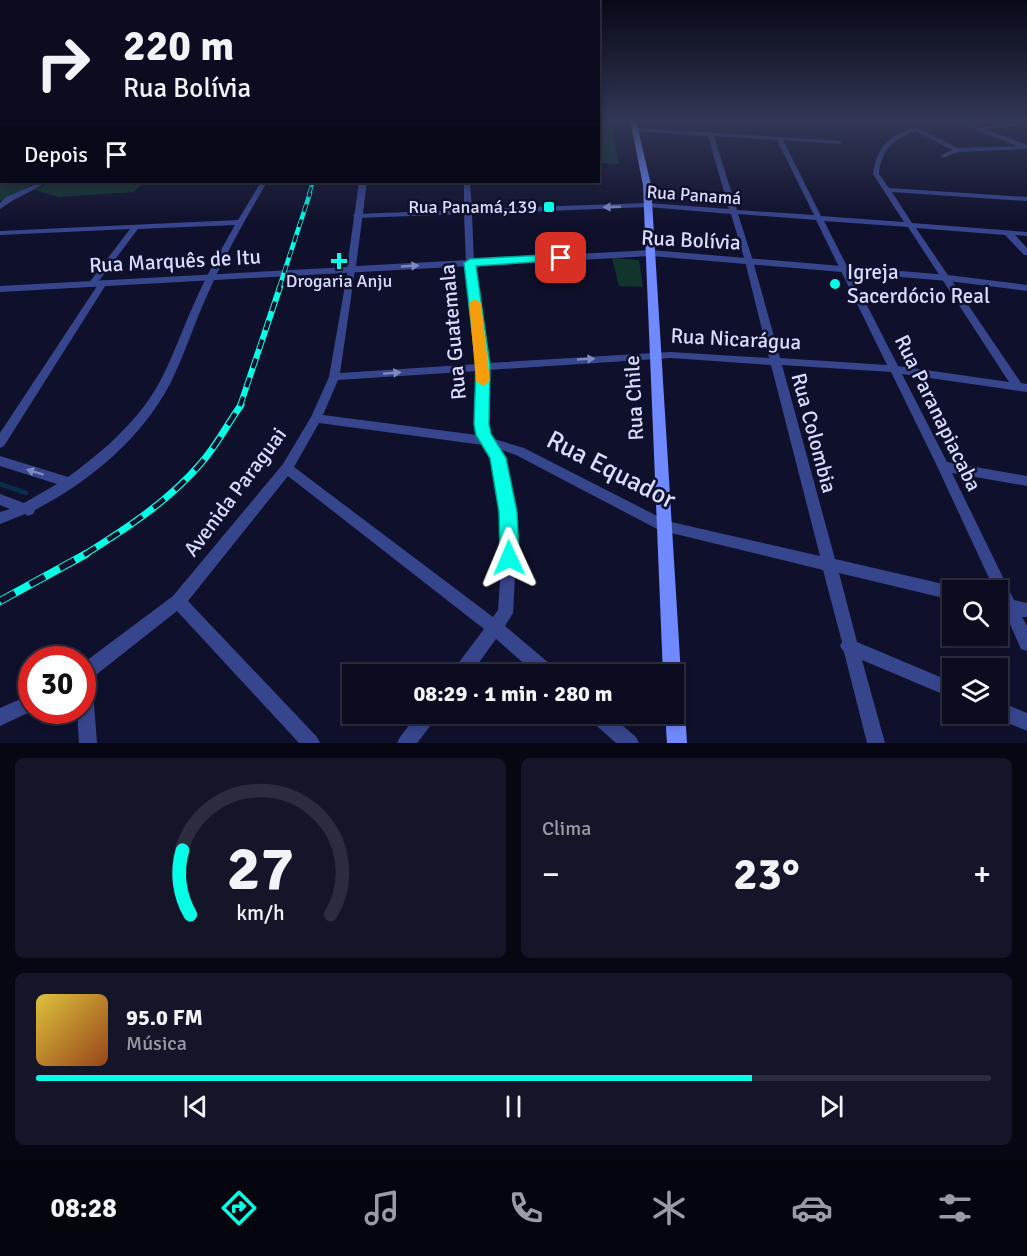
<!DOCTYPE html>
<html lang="pt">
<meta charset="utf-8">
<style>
:root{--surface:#0b0c20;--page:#141529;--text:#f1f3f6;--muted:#9a9ba5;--line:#2b2c3e;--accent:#05ffe6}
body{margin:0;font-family:Signika,sans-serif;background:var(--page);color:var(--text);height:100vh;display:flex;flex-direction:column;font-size:22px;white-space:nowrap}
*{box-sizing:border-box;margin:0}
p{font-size:20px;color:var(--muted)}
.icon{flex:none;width:33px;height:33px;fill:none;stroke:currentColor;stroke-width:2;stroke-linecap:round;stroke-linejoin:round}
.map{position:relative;height:743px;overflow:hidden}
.side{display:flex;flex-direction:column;gap:15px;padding:15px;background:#060712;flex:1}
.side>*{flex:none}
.hud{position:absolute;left:0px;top:0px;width:600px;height:183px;box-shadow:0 3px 9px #0003,0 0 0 2px var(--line);background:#0b0c20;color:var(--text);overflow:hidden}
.fabs{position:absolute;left:942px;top:580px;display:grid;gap:12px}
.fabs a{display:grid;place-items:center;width:66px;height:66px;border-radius:0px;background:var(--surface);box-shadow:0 3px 9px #0003,0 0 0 2px var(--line);font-size:30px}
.speed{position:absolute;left:18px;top:646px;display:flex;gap:12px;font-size:30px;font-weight:700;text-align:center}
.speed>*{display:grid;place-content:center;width:78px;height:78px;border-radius:50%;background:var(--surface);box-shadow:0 3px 9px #0003,0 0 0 2px var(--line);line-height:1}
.speed .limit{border:9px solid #d22;background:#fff;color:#111}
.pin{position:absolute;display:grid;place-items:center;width:51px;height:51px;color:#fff;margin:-26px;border-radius:12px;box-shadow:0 3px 9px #0006}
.me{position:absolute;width:66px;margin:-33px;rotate:359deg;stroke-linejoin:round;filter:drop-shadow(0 0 4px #0008)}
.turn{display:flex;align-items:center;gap:21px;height:126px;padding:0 24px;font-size:27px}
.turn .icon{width:78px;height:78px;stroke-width:2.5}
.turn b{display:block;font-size:42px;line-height:51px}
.then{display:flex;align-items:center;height:57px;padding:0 24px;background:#0003;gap:12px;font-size:22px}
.big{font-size:45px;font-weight:700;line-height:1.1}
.side .widget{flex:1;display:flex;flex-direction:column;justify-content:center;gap:9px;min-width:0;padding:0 21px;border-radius:9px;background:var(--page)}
.side .dial{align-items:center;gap:0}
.dial svg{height:156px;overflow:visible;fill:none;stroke:var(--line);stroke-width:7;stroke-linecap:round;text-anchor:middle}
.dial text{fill:var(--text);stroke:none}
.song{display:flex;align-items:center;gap:18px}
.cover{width:72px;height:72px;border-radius:9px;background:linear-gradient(135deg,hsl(50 70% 55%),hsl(20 70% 35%))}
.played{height:6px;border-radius:3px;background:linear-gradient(90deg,var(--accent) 75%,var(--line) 75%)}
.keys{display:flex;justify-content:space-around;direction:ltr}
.heat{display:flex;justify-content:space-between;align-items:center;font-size:33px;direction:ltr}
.side .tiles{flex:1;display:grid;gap:15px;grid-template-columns:1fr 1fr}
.widget:last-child{grid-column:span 2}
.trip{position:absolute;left:342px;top:664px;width:342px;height:60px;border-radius:0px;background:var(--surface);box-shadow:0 3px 9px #0003,0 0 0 2px var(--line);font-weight:700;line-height:60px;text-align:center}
.menu{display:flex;height:96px;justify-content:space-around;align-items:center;background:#04050d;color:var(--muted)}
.menu .icon{width:42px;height:42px}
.menu .selected{color:var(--accent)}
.menu b{font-size:27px;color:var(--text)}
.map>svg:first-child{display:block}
</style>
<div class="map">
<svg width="1027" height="743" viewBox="0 0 1027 743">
<rect width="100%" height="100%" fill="#0f102b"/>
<g fill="#11352d">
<path d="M599 121H611L619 164 599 163Z"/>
<path d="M0 132 2 182H37L0 201Z"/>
<path d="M52 182H144L134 192 59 197 34 190Z"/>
<path d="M612 258 639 260 643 287 619 286Z"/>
</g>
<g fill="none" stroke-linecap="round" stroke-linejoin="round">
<path stroke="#072e4c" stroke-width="4.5" d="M0 484 26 493"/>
<g fill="#37458d" fill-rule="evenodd">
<path d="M951 120H958L979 128 1016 123V125L1014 126 985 129 1027 145V149L958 152 943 158 941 157V155L952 150 915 131C892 141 882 148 879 174L889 188 1027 197V201L892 192 912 223 1027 232V236L1015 235 1027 248V255H1024L1005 235 916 228 1021 383 1027 384V392L902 374 947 462 1027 476V486L952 473 1014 600 1027 603V617H1022L1027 626V651L1021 649 1005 613 998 611V591H995L937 466 891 372 782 365 835 559 952 586 957 588 959 591H952V600L839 573 857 642 952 682V698L862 660 885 743H867L844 652 840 646 842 642 823 570 659 530 516 455 499 449 504 458 515 512 517 541 513 613 505 626 556 669 558 675H537L496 639 470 675H452L454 669 484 629 288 476 188 601 317 737 320 743H299L177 611 92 678 97 743H79L77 711H82V664L173 596 283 464 311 417 329 377 348 268H354L355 270 340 373 478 364 466 263 464 214 357 218 353 216 354 214 464 210V182H470L472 209 648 203 729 209 708 136 634 131V129L636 128 841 141V143L839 144 783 140 821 216 904 222 873 174C877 146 889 136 915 127L958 148 1017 146ZM714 136 777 140 814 215 737 210ZM648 207 731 214 745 261 769 358 671 352 488 363 474 263 472 214ZM738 214 816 220 887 365 780 358 753 261ZM824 221 908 227 1009 382 898 366ZM671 358 771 365 820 556 667 521 524 448 491 438 489 434 488 370ZM478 371 477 435 323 415 338 380ZM319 423 483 445C493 460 494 471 497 489 505 533 501 567 498 610L493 617 294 467Z"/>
<rect x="0" y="124" width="2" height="4"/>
<path d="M41 182H48L12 201 0 209V203L6 197Z"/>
<path d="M203 182H246L243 184H206Z"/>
<path d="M261 182H267C246 218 226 253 209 291 195 321 185 354 170 384 141 439 89 482 35 510L33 514 28 516 25 514 0 524V512L10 509 0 505V494L24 503 57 484 0 466V456L68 477C97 456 124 433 145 405 167 376 178 339 193 306 205 278 220 251 235 225L138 229 95 286 92 287 88 284 130 229 0 235V231L238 220Z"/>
<path d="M103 280 107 283 4 446 0 448V433L99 283Z"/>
<path d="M32 694V711L0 726V708Z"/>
<path d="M998 701 1027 713V731L992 716 991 714H998Z"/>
<path d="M418 714H438L435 720 417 743H397L400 737Z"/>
<path d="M587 714H609L636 737 639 743H616L590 720Z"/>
</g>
<path fill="#37458d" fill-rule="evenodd" d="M359 182H367L356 266 651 250 948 275 1027 285V291L948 281 651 256 0 292V286L347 267Z"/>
<g fill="#7089ff" fill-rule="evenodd">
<path d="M630 120H636L651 185 681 675 679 682 674 684V675H663L643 185Z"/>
<path d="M674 688 681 691 684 698 687 743H667L665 714H674Z"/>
</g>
<g stroke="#05ffe6" stroke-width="4">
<path id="rail-far4" d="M309 194 313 182"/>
</g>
<g stroke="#05ffe6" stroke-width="4.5">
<path id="rail-far3" d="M279 288 310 193"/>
</g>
<g stroke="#05ffe6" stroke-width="6">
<path id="rail-far2" d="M240 406 280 287"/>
</g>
<g stroke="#05ffe6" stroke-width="7">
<path id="rail-far1" d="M84 555C127 528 169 501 202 462 217 445 228 423 241 405"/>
</g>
<g stroke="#05ffe6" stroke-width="8">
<path id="rail" d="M0 601 86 554"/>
</g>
<use href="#rail-far4" stroke="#0f102b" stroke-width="2" stroke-dasharray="7" stroke-linecap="butt"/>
<use href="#rail-far3" stroke="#0f102b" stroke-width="3" stroke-dasharray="8" stroke-linecap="butt"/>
<use href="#rail-far2" stroke="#0f102b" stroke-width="4" stroke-dasharray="10" stroke-linecap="butt"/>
<use href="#rail-far1" stroke="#0f102b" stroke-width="4.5" stroke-dasharray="14" stroke-linecap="butt"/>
<use href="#rail" stroke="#0f102b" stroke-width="6" stroke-dasharray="17" stroke-linecap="butt"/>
</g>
<defs><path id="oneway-solid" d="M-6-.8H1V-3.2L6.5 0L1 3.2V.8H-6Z" transform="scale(1.5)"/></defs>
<g fill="#8089c0">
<use href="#oneway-solid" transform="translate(612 207) rotate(178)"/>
<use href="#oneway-solid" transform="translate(410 266) rotate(-3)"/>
<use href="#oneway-solid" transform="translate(586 359) rotate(-3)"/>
<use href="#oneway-solid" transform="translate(392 373) rotate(-5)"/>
<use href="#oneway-solid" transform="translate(35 472) rotate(-163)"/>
</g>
<linearGradient id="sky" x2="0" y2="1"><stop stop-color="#080918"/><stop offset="0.54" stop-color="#313755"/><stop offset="1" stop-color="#313755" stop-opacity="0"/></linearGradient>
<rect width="1027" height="224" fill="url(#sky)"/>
<path fill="#05ffe6" stroke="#03a696" stroke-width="1.5" d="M561 254 566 258 564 260 476 266 490 365 489 424 491 434 506 458 517 512 519 558 516 564 509 566 503 564 500 558 499 512 490 458 476 435 474 424 476 365 464 263 470 259Z"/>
<path fill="#f59e0b" d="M475 299 481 303 490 381 483 386 476 381 469 303Z"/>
<g fill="#05ffe6" stroke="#0f102b" stroke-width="2">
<rect x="543" y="201" width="12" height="12" rx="3"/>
<path d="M336 252h6v6h6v6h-6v6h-6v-6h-6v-6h6z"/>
<circle cx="835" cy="284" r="6"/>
</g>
<g text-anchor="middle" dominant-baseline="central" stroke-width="5" stroke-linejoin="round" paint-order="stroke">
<g font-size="18" fill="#d9dcff" stroke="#0f102b">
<text transform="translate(694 195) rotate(4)">Rua Panamá</text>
</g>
<g font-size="18" fill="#d9dcff" stroke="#0f102b" text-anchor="end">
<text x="537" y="207">Rua Panamá,139</text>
<text x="339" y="281" text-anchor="middle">Drogaria Anju</text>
</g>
<g font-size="21" fill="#d9dcff" stroke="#0f102b">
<text transform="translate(691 240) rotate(3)">Rua Bolívia</text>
<text transform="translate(175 261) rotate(-3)">Rua Marquês de Itu</text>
<text transform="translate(453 332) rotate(-95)">Rua Guatemala</text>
<text transform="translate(736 339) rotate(3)">Rua Nicarágua</text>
<text transform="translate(634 398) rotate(-93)">Rua Chile</text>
<text transform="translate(938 413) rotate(64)">Rua Paranapiacaba</text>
<text transform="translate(814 433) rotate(75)">Rua Colombia</text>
<text transform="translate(235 492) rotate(-53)">Avenida Paraguai</text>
</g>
<g font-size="21" fill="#d9dcff" stroke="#0f102b" text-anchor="start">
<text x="847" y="272">Igreja<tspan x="847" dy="24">Sacerdócio Real</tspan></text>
</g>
<g font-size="26" fill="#d9dcff" stroke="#0f102b">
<text transform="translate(611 470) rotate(27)">Rua Equador</text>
</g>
</g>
</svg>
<div class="fabs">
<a><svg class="icon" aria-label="search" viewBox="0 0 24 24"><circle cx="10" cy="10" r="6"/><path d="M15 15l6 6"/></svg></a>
<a><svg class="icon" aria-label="layers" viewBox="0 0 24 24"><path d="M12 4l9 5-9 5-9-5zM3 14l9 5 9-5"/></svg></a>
</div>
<div class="speed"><div class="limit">30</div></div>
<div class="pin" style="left:561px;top:258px;background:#d93025"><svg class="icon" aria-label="arrive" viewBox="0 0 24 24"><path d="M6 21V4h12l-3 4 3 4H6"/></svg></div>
<svg class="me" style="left:509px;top:558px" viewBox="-20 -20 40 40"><path d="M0-17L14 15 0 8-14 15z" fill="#05ffe6" stroke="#fff" stroke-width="4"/></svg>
<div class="trip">08:29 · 1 min · 280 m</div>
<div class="hud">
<div class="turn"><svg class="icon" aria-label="right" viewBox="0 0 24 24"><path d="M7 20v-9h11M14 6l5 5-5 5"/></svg><div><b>220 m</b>Rua Bolívia</div></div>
<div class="then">Depois<svg class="icon" aria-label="arrive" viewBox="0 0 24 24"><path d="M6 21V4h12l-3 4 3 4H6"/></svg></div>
</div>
</div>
<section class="side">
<div class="tiles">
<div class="widget dial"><svg viewBox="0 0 100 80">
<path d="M14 69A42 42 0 1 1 86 69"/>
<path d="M14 69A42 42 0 0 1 10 36" stroke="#05ffe6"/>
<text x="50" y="56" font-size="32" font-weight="700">27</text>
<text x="50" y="72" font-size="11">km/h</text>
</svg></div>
<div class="widget"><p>Clima</p>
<div class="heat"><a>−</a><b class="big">23°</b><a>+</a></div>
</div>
<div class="widget">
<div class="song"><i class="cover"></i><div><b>95.0 FM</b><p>Música</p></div></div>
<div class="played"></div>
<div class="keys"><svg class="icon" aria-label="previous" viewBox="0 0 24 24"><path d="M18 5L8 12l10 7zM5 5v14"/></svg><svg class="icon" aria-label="pause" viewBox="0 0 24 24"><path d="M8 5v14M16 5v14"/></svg><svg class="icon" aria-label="next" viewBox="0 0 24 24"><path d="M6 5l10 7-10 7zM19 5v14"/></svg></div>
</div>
</div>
</section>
<nav class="menu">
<b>08:28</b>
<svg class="icon selected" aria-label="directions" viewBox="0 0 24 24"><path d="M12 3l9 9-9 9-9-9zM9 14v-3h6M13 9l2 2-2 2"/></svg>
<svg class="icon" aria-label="music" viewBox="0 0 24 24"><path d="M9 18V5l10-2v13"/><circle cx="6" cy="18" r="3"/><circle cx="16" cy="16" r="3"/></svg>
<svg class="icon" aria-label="phone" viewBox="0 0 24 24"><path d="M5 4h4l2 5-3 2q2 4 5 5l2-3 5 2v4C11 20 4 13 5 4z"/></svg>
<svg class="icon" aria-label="climate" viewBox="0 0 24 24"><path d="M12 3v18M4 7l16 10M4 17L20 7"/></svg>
<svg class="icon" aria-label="car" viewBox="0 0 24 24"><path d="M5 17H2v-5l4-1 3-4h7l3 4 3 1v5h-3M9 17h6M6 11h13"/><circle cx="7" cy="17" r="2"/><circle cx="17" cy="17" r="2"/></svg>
<svg class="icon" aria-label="filters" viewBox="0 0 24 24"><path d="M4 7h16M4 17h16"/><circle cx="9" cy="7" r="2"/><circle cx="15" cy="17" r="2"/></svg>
</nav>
